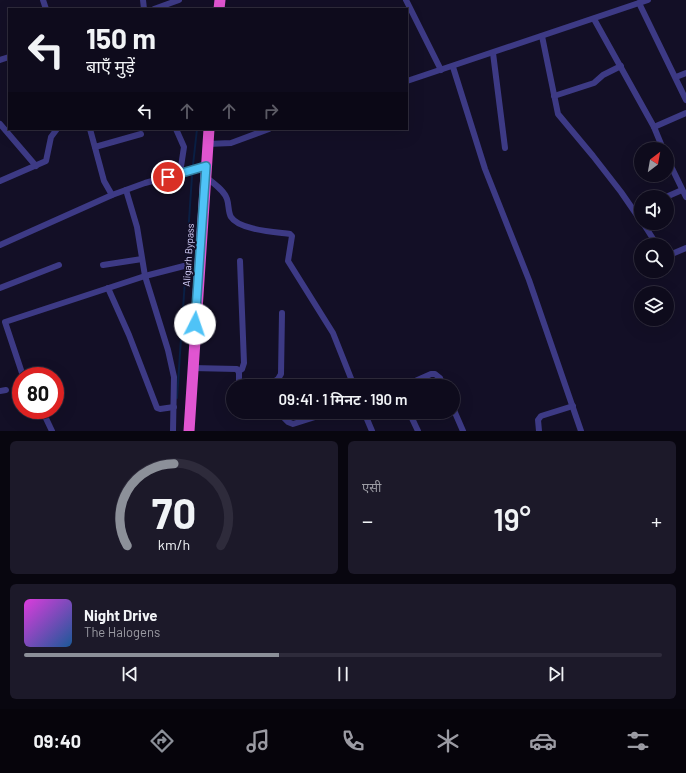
<!DOCTYPE html>
<html lang="hi">
<meta charset="utf-8">
<style>
:root{--surface:#0e0b1c;--page:#1c1929;--text:#f1f3f6;--muted:#9b9ba3;--line:#2e2b3b;--accent:#8c9099}
body{margin:0;font-family:Barlow,"Noto Sans Devanagari",sans-serif;background:var(--page);color:var(--text);height:100vh;display:flex;flex-direction:column;font-size:15px;white-space:nowrap}
*{box-sizing:border-box;margin:0}
p{font-size:13px;color:var(--muted)}
.icon{flex:none;width:22px;height:22px;fill:none;stroke:currentColor;stroke-width:2;stroke-linecap:round;stroke-linejoin:round}
.map{position:relative;height:431px;overflow:hidden}
.side{display:flex;flex-direction:column;gap:10px;padding:10px;background:#08060f;flex:1}
.side>*{flex:none}
.banner{position:absolute;left:8px;top:8px;width:400px;height:122px;border-radius:0px;box-shadow:0 4px 16px #0002,0 0 0 1px var(--line);background:#0e0b1c;color:var(--text);overflow:hidden}
.needle{width:26px;rotate:31deg}
.buttons{position:absolute;left:634px;top:142px;display:grid;gap:8px}
.buttons a{display:grid;place-items:center;width:40px;height:40px;border-radius:50%;background:var(--surface);box-shadow:0 4px 16px #0002,0 0 0 1px var(--line);font-size:20px}
.speed{position:absolute;left:12px;top:367px;display:flex;gap:8px;font-size:20px;font-weight:700;text-align:center}
.speed>*{display:grid;place-content:center;width:52px;height:52px;border-radius:50%;background:var(--surface);box-shadow:0 4px 16px #0002,0 0 0 1px var(--line);line-height:1}
.speed .limit{border:6px solid #d22;background:#fff;color:#111}
.pin{position:absolute;display:grid;place-items:center;width:34px;height:34px;color:#fff;margin:-17px;border:2px solid #fff;border-radius:50%;box-shadow:0 1px 4px #0007}
.me{position:absolute;width:44px;margin:-22px;rotate:4deg;stroke-linejoin:round;filter:drop-shadow(0 0 3px #0008)}
.turn{display:flex;align-items:center;gap:14px;height:84px;padding:0 12px;font-size:18px}
.turn .icon{width:52px;height:52px;stroke-width:2.5}
.turn b{display:block;font-size:28px;line-height:34px}
.lanes{display:flex;align-items:center;height:38px;padding:0 12px;background:#0003;justify-content:center;gap:20px;direction:ltr}
.lanes .off{opacity:.35}
.big{font-size:30px;font-weight:600;line-height:1.1}
.side .tile{flex:1;display:flex;flex-direction:column;justify-content:center;gap:6px;min-width:0;padding:0 14px;border-radius:6px;background:var(--page)}
.side .dial{align-items:center;gap:0}
.dial svg{height:104px;overflow:visible;fill:none;stroke:var(--line);stroke-width:7;stroke-linecap:round;text-anchor:middle}
.dial text{fill:var(--text);stroke:none}
.song{display:flex;align-items:center;gap:12px}
.cover{width:48px;height:48px;border-radius:6px;background:linear-gradient(135deg,hsl(300 70% 55%),hsl(210 70% 35%))}
.played{height:4px;border-radius:2px;background:linear-gradient(90deg,var(--accent) 40%,var(--line) 40%)}
.keys{display:flex;justify-content:space-around;direction:ltr}
.heat{display:flex;justify-content:space-between;align-items:center;font-size:22px;direction:ltr}
.side .tiles{flex:1;display:grid;gap:10px;grid-template-columns:1fr 1fr}
.tile:last-child{grid-column:span 2}
.trip{position:absolute;left:226px;top:379px;width:234px;height:40px;border-radius:20px;background:var(--surface);box-shadow:0 4px 16px #0002,0 0 0 1px var(--line);font-weight:600;line-height:40px;text-align:center}
.tab-bar{display:flex;height:64px;justify-content:space-around;align-items:center;background:#06040b;color:var(--muted)}
.tab-bar .icon{width:28px;height:28px}
.tab-bar .on{color:var(--accent)}
.tab-bar b{font-size:18px;color:var(--text)}
.map>svg:first-child{display:block}
</style>
<div class="map">
<svg width="686" height="431" viewBox="0 0 686 431">
<rect width="100%" height="100%" fill="#130f26"/>
<g fill="none" stroke-linecap="round" stroke-linejoin="round">
<g stroke="#0a1f44" stroke-width="2">
<path d="M193 165 197 129"/>
<path d="M177 398 192 176"/>
</g>
<g stroke="#3d3a85" stroke-width="6">
<path d="M43 0 46 9"/>
<path d="M143 0 144 9"/>
<path d="M406 0 441 70"/>
<path d="M639 3 686 100"/>
<path d="M154 9 179 0"/>
<path d="M594 19 654 127 663 149"/>
<path d="M542 36 558 114 593 156 621 192 641 221"/>
<path d="M493 53 505 148"/>
<path d="M0 60 9 57"/>
<path d="M453 67 485 169 529 280 581 431"/>
<path d="M676 77 686 73"/>
<path d="M407 81 648 0"/>
<path d="M554 96 594 83 603 75 621 66"/>
<path d="M0 124 36 166"/>
<path d="M654 127 686 113"/>
<path d="M90 129 104 181 112 195"/>
<path d="M176 129 184 147 180 173"/>
<path d="M208 144 231 143 269 129"/>
<path d="M95 147 141 134"/>
<path d="M667 158 686 197"/>
<path d="M206 177C213 183 224 190 227 199 229 205 228 212 231 217 239 230 276 232 290 234L292 236 288 261 333 333 354 386"/>
<path d="M0 181 46 161 51 137 57 129"/>
<path d="M126 190 137 227 145 276 168 350 174 377 173 431"/>
<path d="M666 197 682 190"/>
<path d="M643 223 657 245"/>
<path d="M0 245 112 195 145 183 206 166"/>
<path d="M667 256 686 248"/>
<path d="M103 265 142 259"/>
<path d="M0 288 59 265"/>
<path d="M108 288 129 335 157 408 160 409 174 407"/>
<path d="M192 368 237 369 239 373V381L247 386"/>
<path d="M239 371 242 369 244 363 240 261"/>
<path d="M23 376 5 322 145 276 184 266"/>
<path d="M267 386 278 379 281 374 282 313"/>
<path d="M404 386 431 374H435L440 378 443 386"/>
<path d="M0 391 6 390"/>
<path d="M453 408 463 431"/>
<path d="M42 410 52 431"/>
<path d="M278 412 288 422 293 424 331 412"/>
<path d="M364 412 372 431"/>
<path d="M409 412 418 431"/>
<path d="M539 431 538 420 541 416 573 406"/>
</g>
<g stroke="#e055d1" stroke-width="11">
<path d="M219 9 220 0"/>
<path d="M189 431 209 129"/>
</g>
</g>
<g fill="none" stroke-linecap="round" stroke-linejoin="round">
<g stroke="#337fa1" stroke-width="10">
<path id="route" d="M168 177 206 166 195 324"/>
</g>
<use href="#route" stroke="#4fc3f7" stroke-width="7"/>
</g>
<g text-anchor="middle" dominant-baseline="central" stroke-width="4" stroke-linejoin="round" paint-order="stroke">
<g font-size="10" fill="#d9d4ff" stroke="#130f26">
<text transform="translate(188 255) rotate(-86)">Aligarh Bypass</text>
</g>
</g>
</svg>
<div class="buttons">
<a><svg class="needle" viewBox="-14 -14 28 28"><path d="M0-13l5 13h-10z" fill="#e53935"/><path d="M0 13l5-13h-10z" fill="#9b9ba3"/></svg></a>
<a><svg class="icon" aria-label="sound" viewBox="0 0 24 24"><path d="M4 9h4l5-4v14l-5-4H4zM17 9q2 3 0 6"/></svg></a>
<a><svg class="icon" aria-label="search" viewBox="0 0 24 24"><circle cx="10" cy="10" r="6"/><path d="M15 15l6 6"/></svg></a>
<a><svg class="icon" aria-label="layers" viewBox="0 0 24 24"><path d="M12 4l9 5-9 5-9-5zM3 14l9 5 9-5"/></svg></a>
</div>
<div class="speed"><div class="limit">80</div></div>
<div class="pin" style="left:168px;top:177px;background:#d93025"><svg class="icon" aria-label="arrive" viewBox="0 0 24 24"><path d="M6 21V4h12l-3 4 3 4H6"/></svg></div>
<svg class="me" style="left:195px;top:324px" viewBox="-20 -20 40 40"><circle r="19" fill="#fff"/><path d="M0-13L10 11 0 6-10 11z" fill="#4fc3f7"/></svg>
<div class="trip">09:41 · 1 मिनट · 190 m</div>
<div class="banner">
<div class="turn"><svg class="icon" aria-label="left" viewBox="0 0 24 24"><path d="M17 20v-9H6M10 6l-5 5 5 5"/></svg><div><b>150 m</b>बाएँ मुड़ें</div></div>
<div class="lanes"><svg class="icon" aria-label="left" viewBox="0 0 24 24"><path d="M17 20v-9H6M10 6l-5 5 5 5"/></svg><svg class="icon off" aria-label="ahead" viewBox="0 0 24 24"><path d="M12 20V5M6 11l6-6 6 6"/></svg><svg class="icon off" aria-label="ahead" viewBox="0 0 24 24"><path d="M12 20V5M6 11l6-6 6 6"/></svg><svg class="icon off" aria-label="right" viewBox="0 0 24 24"><path d="M7 20v-9h11M14 6l5 5-5 5"/></svg></div>
</div>
</div>
<section class="side">
<div class="tiles">
<div class="tile dial"><svg viewBox="0 0 100 80">
<path d="M14 69A42 42 0 1 1 86 69"/>
<path d="M14 69A42 42 0 0 1 50 6" stroke="#8c9099"/>
<text x="50" y="56" font-size="32" font-weight="700">70</text>
<text x="50" y="72" font-size="11">km/h</text>
</svg></div>
<div class="tile"><p>एसी</p>
<div class="heat"><a>−</a><b class="big">19°</b><a>+</a></div>
</div>
<div class="tile">
<div class="song"><i class="cover"></i><div><b>Night Drive</b><p>The Halogens</p></div></div>
<div class="played"></div>
<div class="keys"><svg class="icon" aria-label="previous" viewBox="0 0 24 24"><path d="M18 5L8 12l10 7zM5 5v14"/></svg><svg class="icon" aria-label="pause" viewBox="0 0 24 24"><path d="M8 5v14M16 5v14"/></svg><svg class="icon" aria-label="next" viewBox="0 0 24 24"><path d="M6 5l10 7-10 7zM19 5v14"/></svg></div>
</div>
</div>
</section>
<nav class="tab-bar">
<b>09:40</b>
<svg class="icon on" aria-label="directions" viewBox="0 0 24 24"><path d="M12 3l9 9-9 9-9-9zM9 14v-3h6M13 9l2 2-2 2"/></svg>
<svg class="icon" aria-label="music" viewBox="0 0 24 24"><path d="M9 18V5l10-2v13"/><circle cx="6" cy="18" r="3"/><circle cx="16" cy="16" r="3"/></svg>
<svg class="icon" aria-label="phone" viewBox="0 0 24 24"><path d="M5 4h4l2 5-3 2q2 4 5 5l2-3 5 2v4C11 20 4 13 5 4z"/></svg>
<svg class="icon" aria-label="climate" viewBox="0 0 24 24"><path d="M12 3v18M4 7l16 10M4 17L20 7"/></svg>
<svg class="icon" aria-label="car" viewBox="0 0 24 24"><path d="M5 17H2v-5l4-1 3-4h7l3 4 3 1v5h-3M9 17h6M6 11h13"/><circle cx="7" cy="17" r="2"/><circle cx="17" cy="17" r="2"/></svg>
<svg class="icon" aria-label="filters" viewBox="0 0 24 24"><path d="M4 7h16M4 17h16"/><circle cx="9" cy="7" r="2"/><circle cx="15" cy="17" r="2"/></svg>
</nav>
